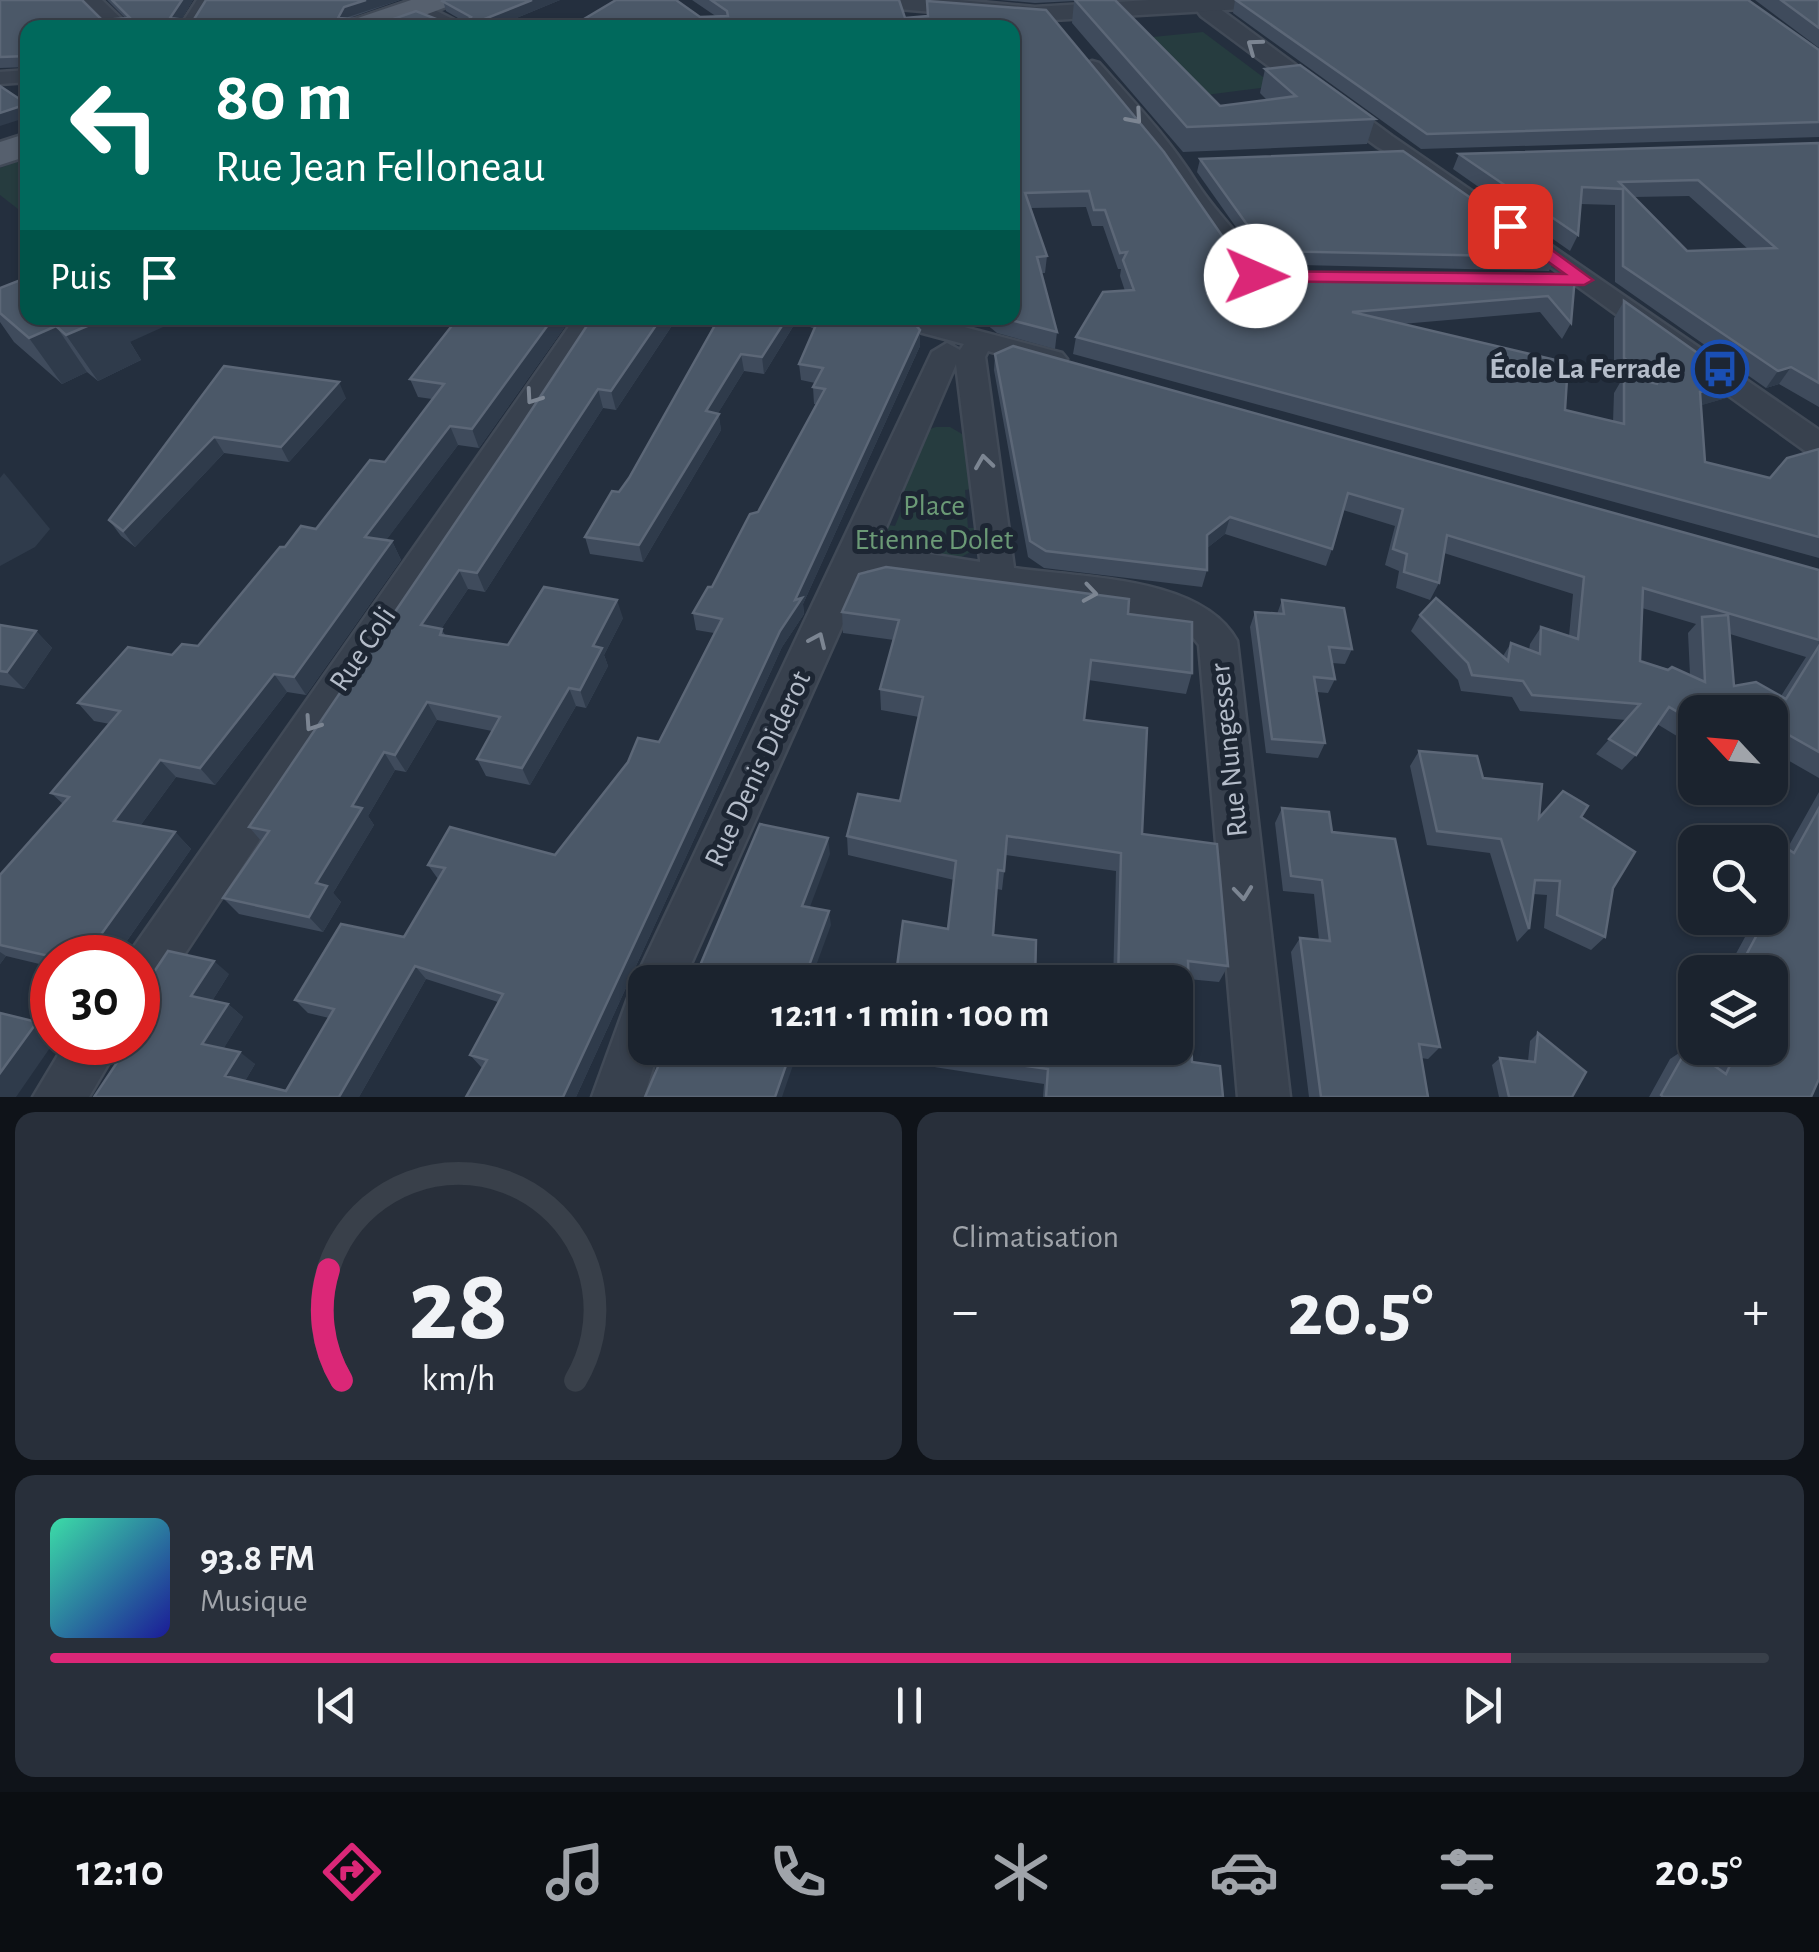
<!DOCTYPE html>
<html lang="fr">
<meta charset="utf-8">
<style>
:root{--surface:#1b232e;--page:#282f3a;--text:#f1f3f6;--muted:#a0a4aa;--line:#39404a;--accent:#db2777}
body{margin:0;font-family:"Alegreya Sans",sans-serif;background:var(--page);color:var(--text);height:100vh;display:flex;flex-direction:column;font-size:38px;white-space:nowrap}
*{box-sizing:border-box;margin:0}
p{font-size:32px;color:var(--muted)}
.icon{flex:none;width:55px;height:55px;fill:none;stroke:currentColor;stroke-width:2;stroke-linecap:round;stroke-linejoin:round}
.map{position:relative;height:1097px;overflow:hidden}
.drawer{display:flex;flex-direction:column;gap:15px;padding:15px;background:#0f1319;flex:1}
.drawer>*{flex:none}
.guide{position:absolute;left:20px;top:20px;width:1000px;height:305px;border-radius:20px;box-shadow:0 2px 8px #0004,0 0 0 2px var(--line);background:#00695c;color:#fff;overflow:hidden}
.needle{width:65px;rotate:296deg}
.fabs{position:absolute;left:1678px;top:695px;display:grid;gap:20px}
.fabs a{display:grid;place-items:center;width:110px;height:110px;border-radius:20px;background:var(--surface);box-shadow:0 2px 8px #0004,0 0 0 2px var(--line);font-size:50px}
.speed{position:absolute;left:30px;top:935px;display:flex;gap:20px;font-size:50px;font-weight:700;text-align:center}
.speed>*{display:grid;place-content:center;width:130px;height:130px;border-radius:50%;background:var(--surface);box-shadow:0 2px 8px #0004,0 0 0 2px var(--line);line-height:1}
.speed .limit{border:15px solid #d22;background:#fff;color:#111}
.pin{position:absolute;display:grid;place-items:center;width:85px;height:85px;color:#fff;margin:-42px;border-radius:20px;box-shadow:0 5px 15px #0006}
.me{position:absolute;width:110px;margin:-55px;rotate:91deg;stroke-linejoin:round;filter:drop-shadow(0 0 8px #0008)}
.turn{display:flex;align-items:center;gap:35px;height:210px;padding:0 30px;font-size:45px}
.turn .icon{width:130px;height:130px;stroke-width:2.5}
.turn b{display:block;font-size:70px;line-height:85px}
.then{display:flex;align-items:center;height:95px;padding:0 30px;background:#0003;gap:20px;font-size:38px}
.big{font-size:75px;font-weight:600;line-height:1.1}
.drawer .tile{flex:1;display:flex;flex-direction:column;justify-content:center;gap:15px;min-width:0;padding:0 35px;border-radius:20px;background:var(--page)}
.drawer .dial{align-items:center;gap:0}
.dial svg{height:260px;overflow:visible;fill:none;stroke:var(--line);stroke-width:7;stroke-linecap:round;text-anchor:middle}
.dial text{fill:var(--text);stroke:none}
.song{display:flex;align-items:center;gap:30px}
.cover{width:120px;height:120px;border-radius:15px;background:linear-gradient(135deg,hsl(160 70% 55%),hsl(240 70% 35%))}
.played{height:10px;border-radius:5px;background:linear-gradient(90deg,var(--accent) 85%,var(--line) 85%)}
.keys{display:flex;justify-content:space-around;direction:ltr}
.heat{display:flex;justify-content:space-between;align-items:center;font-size:55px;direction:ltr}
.drawer .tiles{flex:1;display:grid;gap:15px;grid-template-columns:1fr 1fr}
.tile:last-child{grid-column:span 2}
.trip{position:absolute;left:628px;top:965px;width:565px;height:100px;border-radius:20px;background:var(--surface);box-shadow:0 2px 8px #0004,0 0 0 2px var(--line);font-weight:600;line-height:100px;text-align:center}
.dock{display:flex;height:160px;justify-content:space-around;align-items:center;background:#0b0e12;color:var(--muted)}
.dock .icon{width:70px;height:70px}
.dock .active{color:var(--accent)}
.dock b{font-size:45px;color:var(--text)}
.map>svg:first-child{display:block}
</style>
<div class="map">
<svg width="1819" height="1097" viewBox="0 0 1819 1097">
<rect width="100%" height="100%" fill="#242f3e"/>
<g fill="#263c3f">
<path d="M1203 32 1275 86 1190 97 1133 39Z"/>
<path d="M27 158H28L27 216 0 195V168Z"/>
<path d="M936 427H950L969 438 978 488 965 490 968 528H984L979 547 956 560 896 554 880 533 881 524 895 526 909 492 896 490 924 431Z"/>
</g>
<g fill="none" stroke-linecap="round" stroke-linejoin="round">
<g stroke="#414a57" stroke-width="5">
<g id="minor">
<path d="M82 0H102L131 28H110Z"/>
<path d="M197 0H215L198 28H179Z"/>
<path d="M1189 0H1208L1392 136 1819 430V456L1808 453 1418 171 1376 146 1201 16Z"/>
<path d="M409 4H423L470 28H444L409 12Z"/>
<path d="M1092 61 1099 63C1134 102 1169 139 1196 182 1227 230 1264 252 1280 310L1276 316H1256L1244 277 1176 189 1164 165 1082 67Z"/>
<path d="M28 70V82L0 84V72Z"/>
<path d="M575 318H603L155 999 138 1006V958H126Z"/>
<path d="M885 318H930L1062 353 1067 359 1052 368 988 351 985 357 1014 568C1081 578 1202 576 1237 641L1290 1097H1238L1199 645 1188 631 1167 619 867 570 683 982H645V1048H659L644 1097H592L628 998 640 993 635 982 642 965 932 352 947 343 960 350 964 344 889 324ZM956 364 980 559V562L878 546Z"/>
<path d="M66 1042H121L89 1097H33Z"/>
</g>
</g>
<g stroke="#414a57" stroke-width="5">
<path id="tertiary" d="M864 0H959L1035 7 1150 0H1287L1275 7 1035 21 876 7Z"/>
</g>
<g stroke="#414a57" stroke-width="5">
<g id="primary">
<path d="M411 0H454L449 6 390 28H345L349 21Z"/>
<path d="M28 133V156L0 165V142Z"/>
</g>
</g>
<use href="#minor" fill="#38414e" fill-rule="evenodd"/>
<use href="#tertiary" fill="#38414e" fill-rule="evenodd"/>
<use href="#primary" fill="#56606e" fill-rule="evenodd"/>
</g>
<g fill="#3f4b5c" fill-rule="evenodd">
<path d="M0 0 102 20 125 18 107 0H193L181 20 193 21 206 0H400L347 19 441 21H463L446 11 443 0H560L492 28H28V67L0 68Z"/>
<path d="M616 0H676L700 17H717L692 0H899L905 18 927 16V1L1046 10 1164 152 1236 256 1261 303H1280L1276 288 1280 272 1575 276 1571 323 1562 339 1540 312 1402 324 1568 363 1565 410 1613 422 1614 393 1621 381 1614 375V318L1624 301 1737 381 1726 398 1701 405 1705 462 1770 478 1787 458 1819 449V558L1073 354 1076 337 1103 292 1125 291 1120 276 1121 269H1118L1103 226H1092L1086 207 1031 208 1047 256 1045 273H1041L1057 332 1055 349 997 333 985 323 984 318H1012V28H569Z"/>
<path d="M1000 0H1115L1220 106 1267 100 1260 93 1265 69 1375 119 1367 144 1183 152 1072 23 1074 1 1035 3Z"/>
<path d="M1235 0 1819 50V137L1421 149 1233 13Z"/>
<path d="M1755 0H1819V48Z"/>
<path d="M1819 143V407L1779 384 1766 388 1615 282V205L1580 204 1578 235 1570 251 1453 169 1459 154ZM1689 196 1748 249 1687 251 1634 197Z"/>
<path d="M1200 159 1556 257 1549 271 1262 264 1197 172Z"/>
<path d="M0 288 130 342 141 360 98 381 87 372 62 384 14 342 0 322Z"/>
<path d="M458 318H571L479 448 458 445 386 540 392 541 401 560 306 695 287 692 215 785 176 777 140 826 175 832 191 849 115 958H52V967L6 956 0 964V875L63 804 51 793 110 724 94 721 78 703 172 655 198 646 285 547 316 529 385 462 432 399 418 397 410 379Z"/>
<path d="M677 318 616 410 603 408 485 592 468 589 441 629 446 636 508 645 623 618 604 655 608 666 586 708 576 706 530 785 486 776 477 759 492 731 437 720 406 772 395 770 368 816 374 825 333 893 341 902 323 932 239 914 223 898 262 842 249 827 515 435Z"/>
<path d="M719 318H910L920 330V346L803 604 804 614 782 647 576 1097H466L482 1068 470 1055 498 1002 426 979 359 1097H94L120 1058 103 1047 229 974 212 1001 228 1004 243 1017 223 1049 255 1064 245 1081 286 1091 329 1018 308 1013 295 1000 404 937 438 879 428 865 555 855 659 742 714 633 696 630 693 613 712 587 758 512 816 404H814L813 387 815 383 801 380 799 364 814 329 797 320 764 374 744 371 718 413 721 430 643 562 590 554 585 537 629 478Z"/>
<path d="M995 354 1819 570V778L1770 750V712H1695V747L1657 724 1636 755 1622 770 1596 754 1626 720 1520 711 1512 697 1461 691 1458 680 1411 631 1420 615 1503 656 1511 643 1529 650 1530 644 1541 627 1569 636 1573 594 1444 553 1439 583 1430 600 1396 588 1399 571 1385 565 1395 526 1343 510 1332 549 1326 566 1225 534 1207 548V570L1202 587 1044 568 1028 557 994 370ZM1642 608 1696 624 1688 633 1690 675 1640 661ZM1730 634 1806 657 1781 696 1734 686Z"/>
<path d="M224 366 346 398 289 462 224 453 135 547 121 536 109 520Z"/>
<path d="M1282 600 1352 649 1345 664 1332 663 1335 679 1328 693 1317 692 1325 743 1318 758 1266 753 1250 627 1255 612 1277 614Z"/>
<path d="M842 612 1128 614 1192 673 1186 694 1088 680 1084 720 1142 834 1228 966 1219 982 1188 979 1192 1062 1223 1097H1043L1044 1084 902 1062V1048H1175V982H1113L1116 871 1006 855 1002 890 997 889 948 929 954 880 848 855 847 836 900 801 919 717 881 710 880 689 894 640 843 633Z"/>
<path d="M0 625 36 631 52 648 24 689 0 685Z"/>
<path d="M1419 751 1483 778 1539 818 1581 817 1613 888 1605 937 1591 950 1544 928 1547 895 1533 894 1529 929 1517 942 1490 853 1427 845 1410 766Z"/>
<path d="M1819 792V1079L1811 1097H1649L1670 1059 1688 1047 1716 1067 1725 1048H1770V972H1726L1751 926V918H1770V857L1783 846 1787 849Z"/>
<path d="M1282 808 1332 832 1440 1047 1428 1059 1421 1058 1429 1097H1309L1291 952 1300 938 1319 940 1314 894 1283 891 1275 823Z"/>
<path d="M1538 1033 1572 1097H1499L1492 1065 1500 1058 1528 1061 1530 1041Z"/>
</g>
<g fill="#2f3b4b">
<path d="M182 0H193L176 28 170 18Z"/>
<path d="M366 0H400L348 17 342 28 338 18 344 7Z"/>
<path d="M532 0H560L492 28H462Z"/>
<path d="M27 104 28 117 0 126V113Z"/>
<path d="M105 318H183L130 342 141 360 98 381 66 335Z"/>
<path d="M553 318H571L479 448 472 429Z"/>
<path d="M661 318H677L616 410 611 391Z"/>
<path d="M787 318H797V320L764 374 762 357Z"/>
<path d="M56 326 87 372 62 384 29 338Z"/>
<path d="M920 330V346L803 604 804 614 782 647 576 1097H563Z"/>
<path d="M741 354 744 371 709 428 706 411Z"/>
<path d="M1791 367 1779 384 1766 388 1778 371Z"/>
<path d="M1737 381 1726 398 1689 409 1700 392Z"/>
<path d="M339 382 346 398 289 462 281 447Z"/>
<path d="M598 389 603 408 485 592 477 573Z"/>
<path d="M719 414 721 430 643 562 639 545Z"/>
<path d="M450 426 458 445 375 555 365 537Z"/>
<path d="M214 437 224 453 135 547 123 531Z"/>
<path d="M4 473 50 529 35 547 0 566V478Z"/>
<path d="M1230 517 1225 534 1202 552 1207 535Z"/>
<path d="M392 541 401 560 306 695 294 677Z"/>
<path d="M459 570 468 589 431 644 421 625Z"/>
<path d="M617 600 623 618 604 655 608 666 586 708 580 690 593 646Z"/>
<path d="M36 631 52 648 24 689 7 672Z"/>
<path d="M274 674 287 692 215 785 200 768Z"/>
<path d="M569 688 576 706 530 785 522 768Z"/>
<path d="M427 702 437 720 406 772 395 755Z"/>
<path d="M384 752 395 770 368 816 374 825 333 893 341 902 323 932 309 917 316 883 352 806Z"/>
<path d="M160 760 176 777 132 837 114 821Z"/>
<path d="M175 832 191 849 115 958H84Z"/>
<path d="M828 838 830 854 805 920 802 906Z"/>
<path d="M829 911 831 925 810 982H803Z"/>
<path d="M0 952 6 956 0 964Z"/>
<path d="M214 961 229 974 207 1009 191 996Z"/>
<path d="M415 966 426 979 359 1097H339Z"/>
<path d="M228 1004 243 1017 219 1056 202 1044Z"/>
<path d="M37 1022 52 1032V1042H54L16 1097H0V1073Z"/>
<path d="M792 1048H799L782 1097H775Z"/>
<path d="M240 1052 255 1064 241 1088 225 1076Z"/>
</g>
<g fill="#4b5868" stroke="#5c6777" stroke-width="2.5" fill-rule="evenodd">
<path d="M0 0H82L102 20 130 18 112 0H182L170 18 193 21 206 0H366L344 7 338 18 388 21 416 11 441 21H467L471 17 442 1 443 0H532L462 28H417L408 24 398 28H28V56L0 57Z"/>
<path d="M616 0H676L700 17 728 16 727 11 711 0H899L905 18 928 16 927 1 1046 10 1164 152 1236 256 1261 303H1281L1288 296 1280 272 1575 276 1571 323 1548 296 1352 312 1568 363 1565 410 1624 424V376L1658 384 1624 358V301L1737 381 1700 392 1705 462 1770 478 1787 458 1819 449V537L1076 337 1103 292 1134 290 1123 260 1127 252 1120 253 1105 210H1094L1089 191 1025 193 1047 256 1037 257 1057 332 1003 318H1012V28H569Z"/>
<path d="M1075 0H1115L1220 106 1296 96 1265 69 1300 65 1375 119 1187 127Z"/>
<path d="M1236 0H1748L1819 50V122L1427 134Z"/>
<path d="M1781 0H1819V28Z"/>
<path d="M0 86 27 104 0 113Z"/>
<path d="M1819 143V383L1791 367 1778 371 1623 266V189L1582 187 1578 235 1459 154ZM1698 180 1776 248 1687 251 1619 182Z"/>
<path d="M1403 151 1556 257 1266 251 1200 159Z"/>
<path d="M28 277V318H106L66 335 56 326 29 338 0 313V288Z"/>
<path d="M458 318H553L472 429 450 426 365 537 392 541 294 677 274 674 200 768 160 760 114 821 175 832 84 958H58L0 945V875L69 797 51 793 120 711 78 703 128 647 172 655 182 644 198 646 280 547H285L301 526 316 529 370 460 385 462 444 384 410 379Z"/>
<path d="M592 318H661L611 391 598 389 477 573 459 570 421 625 442 629 440 635 508 645 544 587 617 600 593 646 602 648 580 690 569 688 522 768 477 759 500 717 427 702 395 755 384 752 352 806 362 808 316 883 327 886 309 917 223 898 269 831 249 827 515 435Z"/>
<path d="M719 318H787L762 357 741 354 706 411 719 414 639 545 585 537 612 491 619 492 629 478Z"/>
<path d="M819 318H910L920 330 795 600 802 598 780 631 563 1097H466L487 1060 470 1055 503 994 415 966 339 1097H94L124 1052 103 1047 106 1042H138V996L168 951 214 961 191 996 228 1004 202 1044 240 1052 225 1076 286 1091 334 1009 295 1000 341 924 404 937 445 868 428 865 450 827 555 855 628 762 638 738 659 742 722 619 693 613 708 587H712L750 514 758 512 825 389 813 387 823 368 799 364Z"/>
<path d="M1013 346 1819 570V640L1643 588 1640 661 1668 670 1672 667 1705 682 1702 617 1728 615 1734 686 1756 682 1786 699 1819 646V752L1771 725 1770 727V712H1695V722L1669 707 1636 755 1609 739 1640 704 1532 695 1523 681 1472 675 1468 663 1420 615 1436 598 1508 661 1511 643 1540 654 1541 627 1578 639 1584 577 1447 535 1439 583 1404 572 1407 554 1393 549 1403 509 1348 493 1332 549 1230 517 1207 535V570L1046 551 1030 541 995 354Z"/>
<path d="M224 366 339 382 281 447 214 437 123 531 109 520Z"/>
<path d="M886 567 1129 599 1128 614 1192 622V673L1091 660 1084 720 1147 728 1142 834 1217 844 1228 966 1188 961 1192 1062 1220 1066 1223 1097H1046L1048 1069 903 1048H1175V982H1118L1121 853 1007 836 1004 871 998 870 993 935 1036 940 1035 982H895L903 921 948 929 956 861 847 836 858 794 900 801 923 697 880 689 899 620 842 612 859 574Z"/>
<path d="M1282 600 1344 608 1352 649 1329 647 1335 679 1314 677 1325 743 1272 739 1255 612 1284 614Z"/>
<path d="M0 625 36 631 7 672 0 671Z"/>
<path d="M1419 751 1477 756 1483 778 1542 784 1539 818 1563 791 1588 806 1581 817 1635 852 1613 888 1605 937 1557 915 1560 881 1535 880 1529 929 1501 839 1437 831Z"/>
<path d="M1282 808 1329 812 1332 832 1395 839 1440 1047 1419 1044 1428 1097H1321L1300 938 1330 941 1322 880 1291 876Z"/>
<path d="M1819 808V1079L1811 1097H1663L1661 1095 1688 1047 1726 1074 1738 1048H1770V972H1737L1766 918H1770V866L1783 846 1794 853Z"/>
<path d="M760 824 828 838 802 906 829 911 803 982H806H693Z"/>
<path d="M0 1013 37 1022 0 1073Z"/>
<path d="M1538 1033 1586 1072 1572 1097H1509L1500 1058 1535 1062Z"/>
<path d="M666 1048H792L775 1097H645Z"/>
</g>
<defs><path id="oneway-chevron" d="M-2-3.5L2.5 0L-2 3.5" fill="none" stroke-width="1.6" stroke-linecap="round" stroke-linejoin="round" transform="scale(2.5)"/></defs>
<g stroke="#7c8592">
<use href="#oneway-chevron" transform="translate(1254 46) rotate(-144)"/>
<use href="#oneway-chevron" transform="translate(1135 117) rotate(49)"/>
<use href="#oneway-chevron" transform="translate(533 397) rotate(125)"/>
<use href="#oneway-chevron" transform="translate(984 462) rotate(-98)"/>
<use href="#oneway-chevron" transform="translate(1090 593) rotate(9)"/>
<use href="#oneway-chevron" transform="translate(818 640) rotate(-66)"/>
<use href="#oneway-chevron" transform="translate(312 724) rotate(124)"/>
<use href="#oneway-chevron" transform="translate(1243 893) rotate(84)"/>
</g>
<path fill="#db2777" stroke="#8e194d" stroke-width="2.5" d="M1504 223H1515L1593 280 1584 285 1256 281 1248 276 1256 271 1565 274 1504 230Z"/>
<defs>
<g id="bus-ring" transform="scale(2.875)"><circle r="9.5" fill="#1d2633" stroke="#1a4fb4" stroke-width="1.5"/><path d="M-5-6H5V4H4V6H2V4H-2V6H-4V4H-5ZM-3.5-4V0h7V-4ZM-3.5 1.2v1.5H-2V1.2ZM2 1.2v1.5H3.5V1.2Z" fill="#1a4fb4"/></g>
</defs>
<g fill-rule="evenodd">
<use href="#bus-ring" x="1720" y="369"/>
</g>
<g text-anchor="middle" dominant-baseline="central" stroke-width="10" stroke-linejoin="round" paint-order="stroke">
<g font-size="30" font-weight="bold" fill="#b4bcc9" stroke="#1d2633" text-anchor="end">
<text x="1681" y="369">École La Ferrade</text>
</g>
<g font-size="30" fill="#6b9a76" stroke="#1d2633">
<text x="934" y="506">Place<tspan x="934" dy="34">Etienne Dolet</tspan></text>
</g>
<g font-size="30" fill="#b4bcc9" stroke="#1d2633">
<text transform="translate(363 649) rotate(-56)">Rue Coli</text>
<text transform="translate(1229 750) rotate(-96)">Rue Nungesser</text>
<text transform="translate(758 769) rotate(-65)">Rue Denis Diderot</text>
</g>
</g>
</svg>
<div class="fabs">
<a><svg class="needle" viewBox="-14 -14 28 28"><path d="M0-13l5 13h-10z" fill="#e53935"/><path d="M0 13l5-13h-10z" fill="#a0a4aa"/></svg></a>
<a><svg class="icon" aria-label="search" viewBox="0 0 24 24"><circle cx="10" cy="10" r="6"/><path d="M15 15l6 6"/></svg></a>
<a><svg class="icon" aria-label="layers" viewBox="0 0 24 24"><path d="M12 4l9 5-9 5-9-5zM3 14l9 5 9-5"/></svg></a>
</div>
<div class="speed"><div class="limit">30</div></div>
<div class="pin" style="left:1510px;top:226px;background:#d93025"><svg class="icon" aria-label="arrive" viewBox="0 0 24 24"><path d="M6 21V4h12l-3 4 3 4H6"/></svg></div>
<svg class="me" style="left:1256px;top:276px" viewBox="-20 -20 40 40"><circle r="19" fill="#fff"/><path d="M0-13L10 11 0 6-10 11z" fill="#db2777"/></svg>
<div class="trip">12:11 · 1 min · 100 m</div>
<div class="guide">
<div class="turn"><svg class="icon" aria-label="left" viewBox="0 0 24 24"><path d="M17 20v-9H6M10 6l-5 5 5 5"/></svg><div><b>80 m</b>Rue Jean Felloneau</div></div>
<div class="then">Puis<svg class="icon" aria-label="arrive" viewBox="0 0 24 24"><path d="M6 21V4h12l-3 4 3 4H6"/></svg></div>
</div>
</div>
<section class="drawer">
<div class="tiles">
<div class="tile dial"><svg viewBox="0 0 100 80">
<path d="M14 69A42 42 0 1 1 86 69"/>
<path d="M14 69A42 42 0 0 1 10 35" stroke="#db2777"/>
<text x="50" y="56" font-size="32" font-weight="700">28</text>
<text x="50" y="72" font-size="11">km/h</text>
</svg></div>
<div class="tile"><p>Climatisation</p>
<div class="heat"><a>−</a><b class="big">20.5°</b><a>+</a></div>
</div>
<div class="tile">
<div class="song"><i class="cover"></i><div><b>93.8 FM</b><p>Musique</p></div></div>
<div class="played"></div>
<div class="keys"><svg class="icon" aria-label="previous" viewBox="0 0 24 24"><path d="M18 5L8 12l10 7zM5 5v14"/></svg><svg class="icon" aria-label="pause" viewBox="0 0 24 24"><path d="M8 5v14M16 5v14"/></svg><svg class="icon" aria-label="next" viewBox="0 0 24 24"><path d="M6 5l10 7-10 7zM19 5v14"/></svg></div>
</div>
</div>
</section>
<nav class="dock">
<b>12:10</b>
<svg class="icon active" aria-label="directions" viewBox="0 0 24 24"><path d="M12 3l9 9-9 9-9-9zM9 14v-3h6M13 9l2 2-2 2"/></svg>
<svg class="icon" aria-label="music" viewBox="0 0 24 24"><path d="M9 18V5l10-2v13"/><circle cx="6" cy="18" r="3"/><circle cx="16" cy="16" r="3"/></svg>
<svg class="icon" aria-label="phone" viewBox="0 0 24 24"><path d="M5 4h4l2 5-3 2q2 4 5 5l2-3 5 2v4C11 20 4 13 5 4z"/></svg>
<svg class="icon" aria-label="climate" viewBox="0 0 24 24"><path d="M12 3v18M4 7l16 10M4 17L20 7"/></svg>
<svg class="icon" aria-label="car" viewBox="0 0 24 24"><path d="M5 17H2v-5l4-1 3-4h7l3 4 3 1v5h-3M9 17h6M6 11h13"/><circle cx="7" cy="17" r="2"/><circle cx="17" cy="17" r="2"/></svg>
<svg class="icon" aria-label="filters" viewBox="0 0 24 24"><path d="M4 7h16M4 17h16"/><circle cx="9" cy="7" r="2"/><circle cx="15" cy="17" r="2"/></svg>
<b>20.5°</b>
</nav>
